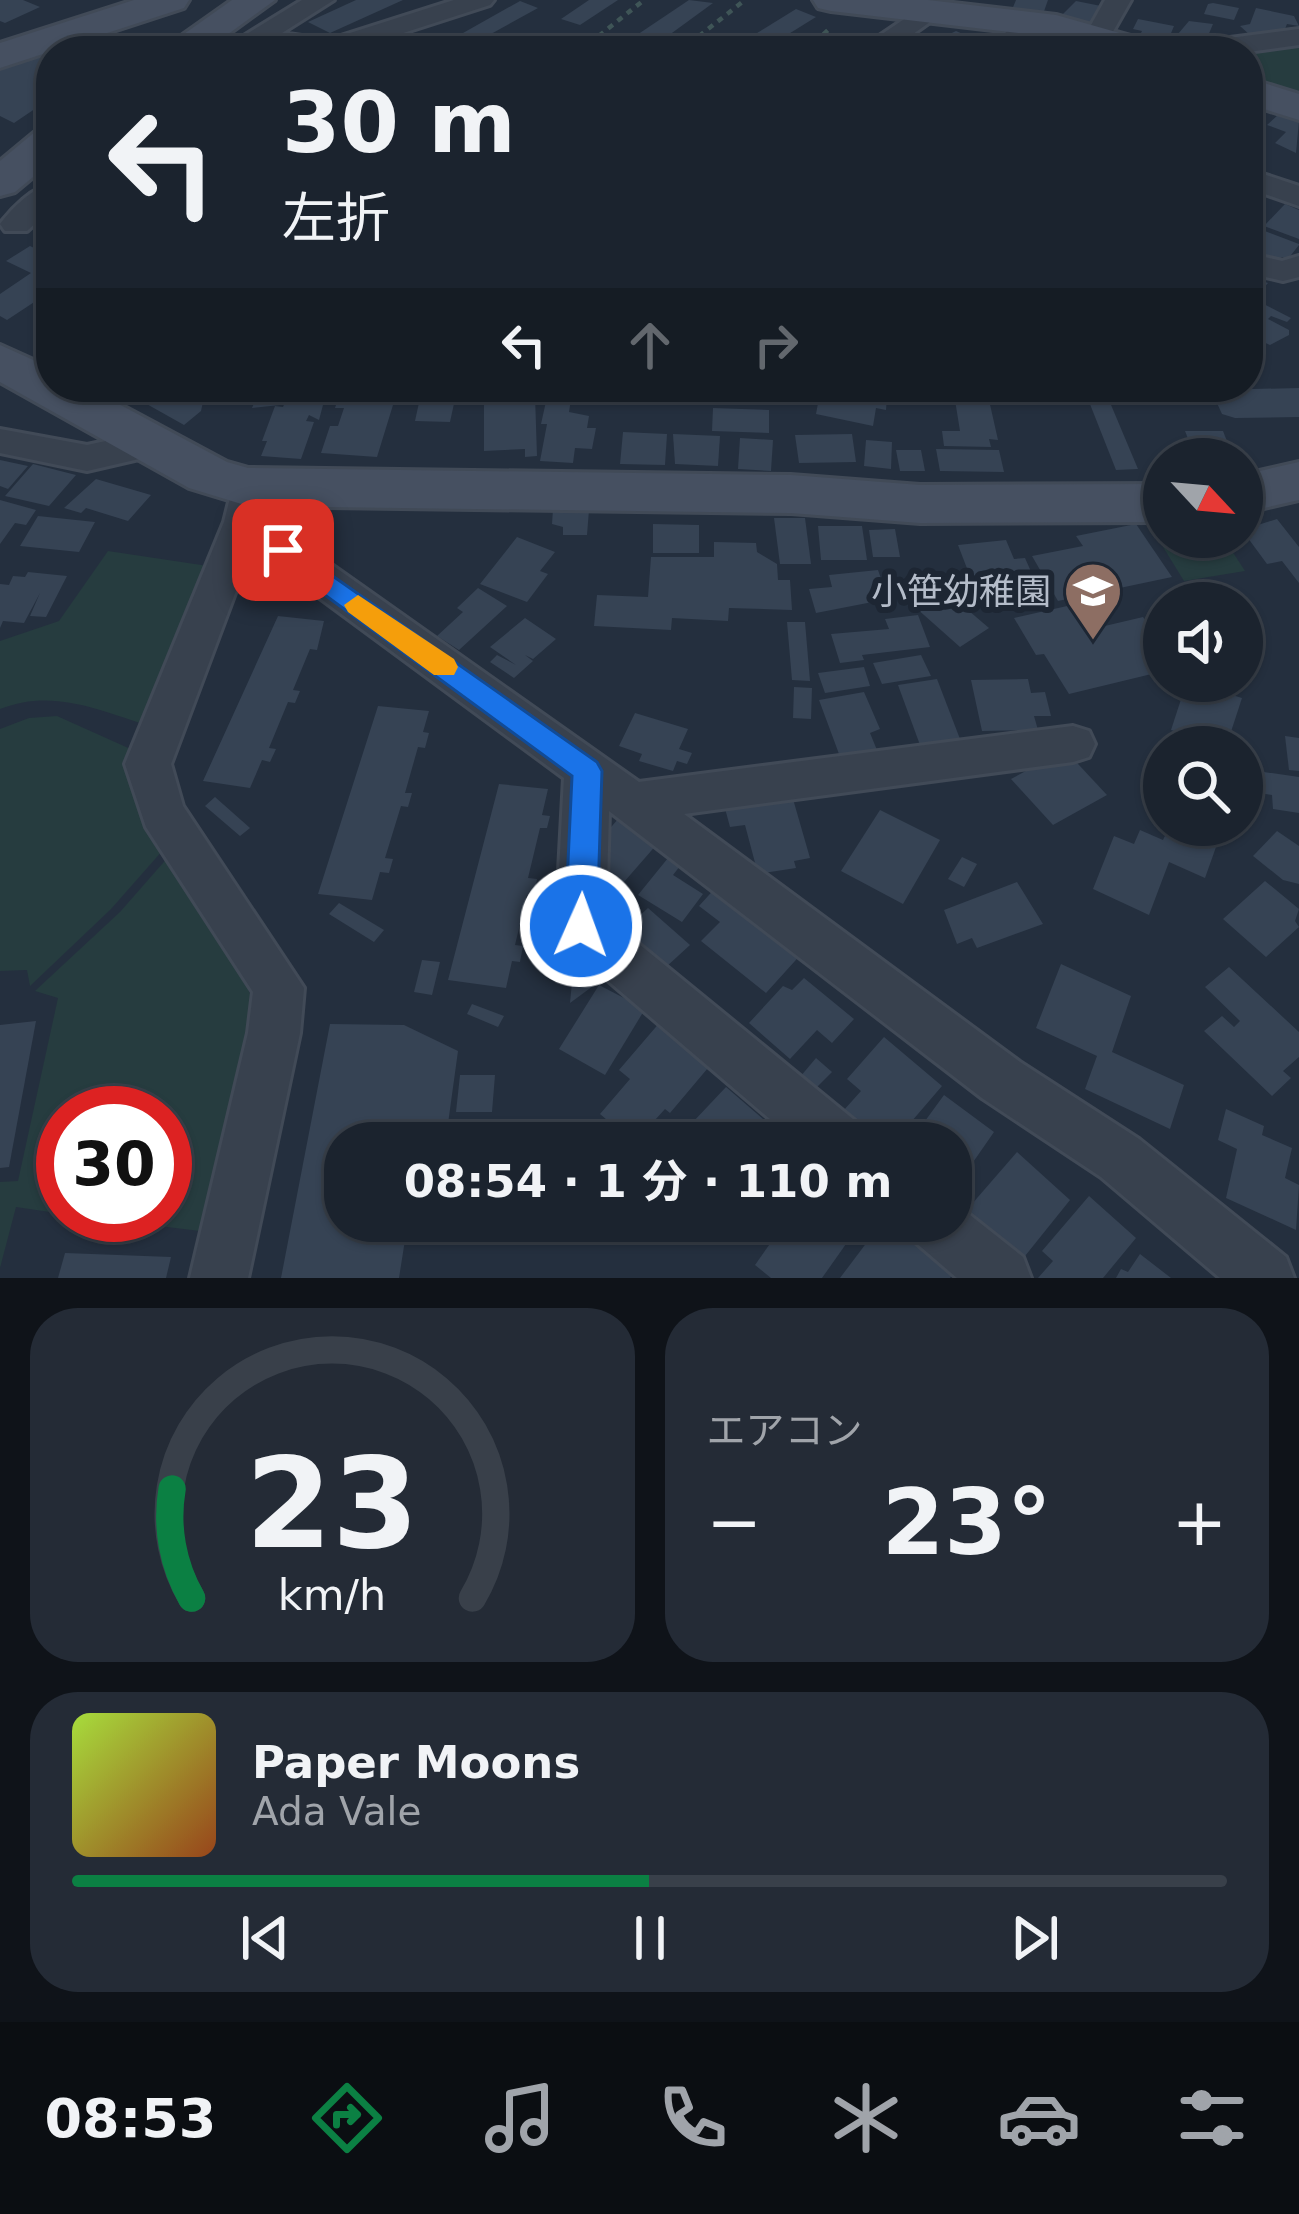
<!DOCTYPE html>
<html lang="ja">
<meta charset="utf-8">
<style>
:root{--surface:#1b232e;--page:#242b36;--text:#f1f3f6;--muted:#a0a4aa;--line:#39404a;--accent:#0b8043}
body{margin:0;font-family:"DejaVu Sans","Noto Sans JP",sans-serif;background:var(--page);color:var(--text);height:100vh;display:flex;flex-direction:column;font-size:45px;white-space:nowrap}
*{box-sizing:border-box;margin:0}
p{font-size:39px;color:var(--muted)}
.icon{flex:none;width:66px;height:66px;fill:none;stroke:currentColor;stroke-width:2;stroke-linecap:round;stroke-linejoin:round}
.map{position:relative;height:1278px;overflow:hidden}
.side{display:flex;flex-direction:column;gap:30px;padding:30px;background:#0f1319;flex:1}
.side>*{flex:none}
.top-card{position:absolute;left:36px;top:36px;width:1227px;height:366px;border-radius:48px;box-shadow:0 3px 9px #0004,0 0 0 3px var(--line);background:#1b232e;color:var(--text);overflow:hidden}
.needle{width:78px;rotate:116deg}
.fabs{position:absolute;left:1143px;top:438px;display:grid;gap:24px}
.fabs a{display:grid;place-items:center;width:120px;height:120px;border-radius:50%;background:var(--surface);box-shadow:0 3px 9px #0004,0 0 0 3px var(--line);font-size:60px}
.speed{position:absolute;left:36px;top:1086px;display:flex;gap:24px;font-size:60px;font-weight:700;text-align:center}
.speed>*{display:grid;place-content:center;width:156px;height:156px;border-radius:50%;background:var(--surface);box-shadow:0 3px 9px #0004,0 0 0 3px var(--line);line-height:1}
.speed .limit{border:18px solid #d22;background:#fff;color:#111}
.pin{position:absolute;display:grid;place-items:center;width:102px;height:102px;color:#fff;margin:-51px;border-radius:24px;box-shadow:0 6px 18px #0006}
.me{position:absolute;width:132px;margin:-66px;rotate:2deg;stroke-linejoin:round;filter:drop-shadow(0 0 9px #0008)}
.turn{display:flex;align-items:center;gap:42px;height:252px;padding:0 48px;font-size:54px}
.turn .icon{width:156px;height:156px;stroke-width:2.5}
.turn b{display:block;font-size:84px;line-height:102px}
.lanes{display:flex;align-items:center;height:114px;padding:0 48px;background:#0003;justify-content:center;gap:60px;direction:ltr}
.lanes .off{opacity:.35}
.big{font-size:90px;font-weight:700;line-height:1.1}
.side .tile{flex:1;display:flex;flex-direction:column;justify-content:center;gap:18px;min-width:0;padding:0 42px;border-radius:48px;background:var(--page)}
.side .dial{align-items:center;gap:0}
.dial svg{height:312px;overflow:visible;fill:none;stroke:var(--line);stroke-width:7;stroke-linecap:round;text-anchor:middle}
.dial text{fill:var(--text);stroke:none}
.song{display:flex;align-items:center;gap:36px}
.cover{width:144px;height:144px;border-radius:18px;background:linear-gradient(135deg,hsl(80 70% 55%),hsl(20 70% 35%))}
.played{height:12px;border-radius:6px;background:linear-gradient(90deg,var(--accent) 50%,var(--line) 50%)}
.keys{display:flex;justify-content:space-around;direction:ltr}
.heat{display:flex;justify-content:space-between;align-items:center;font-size:66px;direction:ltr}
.side .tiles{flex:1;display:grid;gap:30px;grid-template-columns:1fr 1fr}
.tile:last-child{grid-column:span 2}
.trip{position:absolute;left:324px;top:1122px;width:648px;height:120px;border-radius:48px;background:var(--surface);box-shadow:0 3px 9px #0004,0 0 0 3px var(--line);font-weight:700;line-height:120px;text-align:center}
.dock{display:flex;height:192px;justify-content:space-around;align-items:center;background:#0b0e12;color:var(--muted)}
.dock .icon{width:84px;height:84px}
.dock .current{color:var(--accent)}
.dock b{font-size:54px;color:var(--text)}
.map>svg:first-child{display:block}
</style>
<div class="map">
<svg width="1299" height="1278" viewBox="0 0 1299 1278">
<rect width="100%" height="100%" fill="#242f3e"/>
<g fill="#263c3f">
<path d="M1299 46V97L1248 78V53Z"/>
<path d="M1164 527V537H1223L1245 571 1184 581 1152 529Z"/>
<path d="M108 551 208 566 150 726C98 710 53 688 0 709V641L59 621Z"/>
<path d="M57 716 135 751 163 850 111 909 30 986 27 970 0 971V729L29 718Z"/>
<path d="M170 855 242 974 256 1009 208 1232 70 1215H165V1113H63V1214L16 1207 0 1268V1182L18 1181 58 998 35 991 120 912Z"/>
</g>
<g fill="#364354">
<path d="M0 0H23L40 7 5 23 0 21Z"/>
<path d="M356 0H403L330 33 308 22Z"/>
<path d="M589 0H618L580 25 561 19Z"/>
<path d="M689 0 713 3 650 49 619 47Z"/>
<path d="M1016 0H1048L1042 17 1011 12Z"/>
<path d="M520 1 538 8 480 40 463 33Z"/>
<path d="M1076 1 1106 7 1092 24 1059 18Z"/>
<path d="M1208 4 1213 3 1239 8 1234 20 1204 14Z"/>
<path d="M1256 8 1294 16 1299 26 1287 24 1285 29 1250 35 1240 26 1250 24Z"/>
<path d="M796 9 816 17 761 51H728Z"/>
<path d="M1138 19 1174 26 1167 43 1139 37 1142 31 1133 29Z"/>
<path d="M1189 21 1213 24 1205 43 1178 34Z"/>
<path d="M956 31 974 39 959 50 915 51Z"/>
<path d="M51 51V98L14 123 0 116V70Z"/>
<path d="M1279 114 1299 121 1296 153 1275 143 1286 132 1267 125Z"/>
<path d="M1285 204 1299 210V239L1264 226Z"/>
<path d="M1262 230 1299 244V245L1288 259 1282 257 1276 264 1252 255 1258 243 1253 241Z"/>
<path d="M30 246 51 256V291L7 320 0 316V294L31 273 6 261Z"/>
<path d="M1260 280 1268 283 1254 299 1291 318 1287 322 1271 316 1268 319 1289 330V335L1270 345 1252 337 1248 340V292Z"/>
<path d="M151 387H194L205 393 201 411 184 425 136 398Z"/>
<path d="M821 387H925L924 400 887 396 886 410 876 408 873 426 816 414Z"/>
<path d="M1299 388V417L1235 418 1222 414 1211 390Z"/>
<path d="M259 391 284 392 280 405 252 408Z"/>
<path d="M317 392H329L327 401H314L312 405H323L319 420 309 415 306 421 314 422 301 459 261 456 267 441H262L275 406 283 407 288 395 316 396Z"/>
<path d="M1106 393 1138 469 1116 470 1086 394Z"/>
<path d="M535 395 537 456 525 457V449L484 451V404Z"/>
<path d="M547 397 571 399 569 412 589 416 587 428H596L592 449 575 448 573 463 540 461 547 424H541Z"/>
<path d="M420 398 455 399 450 422 415 421Z"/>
<path d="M955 400H989L998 440 989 439 991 447 944 446 942 431H960Z"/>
<path d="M337 402 393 405 377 457 321 453 330 426H338L344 408H335Z"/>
<path d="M713 408 769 410V433L712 431Z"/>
<path d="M1185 431H1223L1234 459H1196Z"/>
<path d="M623 432 667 434 665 465 620 464Z"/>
<path d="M673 434 720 436 718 466 675 464Z"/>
<path d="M852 434 856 462 799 463 795 435Z"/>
<path d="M740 438 773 440 771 471 738 469Z"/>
<path d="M866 440 892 442 891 469 864 466Z"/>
<path d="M936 449 999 450 1004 472 940 471Z"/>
<path d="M896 450H921L925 471H900Z"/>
<path d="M0 460 28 466 8 489 0 486Z"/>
<path d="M33 464 76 475 49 506 5 496Z"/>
<path d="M96 479 151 495 128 521 86 508 81 513 64 508Z"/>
<path d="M0 500 36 510 26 525 15 523 0 544Z"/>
<path d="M553 509 589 510 587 535H563V527L552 524Z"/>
<path d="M38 516 95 522 79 552 20 546Z"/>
<path d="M774 518H805L811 564H780Z"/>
<path d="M1277 519 1299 547V583L1282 561 1267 564 1242 530Z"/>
<path d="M653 524 699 525V553H653Z"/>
<path d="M1136 524 1172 577 1058 601 1032 556 1083 546 1076 536Z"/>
<path d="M818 526H862L867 560H821Z"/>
<path d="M895 529 900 557H873L869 530Z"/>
<path d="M517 537 555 552 540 571 548 574 527 602 480 584Z"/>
<path d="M1006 540 1014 559 1025 558 1045 603 1010 607 998 598 990 599 983 583 973 584 958 545Z"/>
<path d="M714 542 756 543 757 552 777 564 778 580H790L792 610 729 608 728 621 672 618 671 630 594 626 597 595 648 597 651 557H714Z"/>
<path d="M878 570 888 599 816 613 809 589 832 587 829 575Z"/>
<path d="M28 572 67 576 46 617 30 616 40 593 24 623 3 621 0 628V584L9 585 13 576 25 577Z"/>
<path d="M935 582 989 628 960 647 906 599Z"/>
<path d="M478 588 507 606 459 650 437 636 463 612 457 608Z"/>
<path d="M1076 604 1092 629 1143 617 1148 624 1164 621V671L1069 694 1044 654 1036 655 1014 618Z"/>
<path d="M918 615 930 647 862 655 864 660 840 663 831 634 889 629 885 619Z"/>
<path d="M278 616 324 621 317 650 310 649 293 690 300 691 295 703 288 702 269 748 276 749 270 762 262 760 250 788 203 781Z"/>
<path d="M525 618 556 639 533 659 525 655 533 661 514 678 490 662 497 655 516 665 490 647Z"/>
<path d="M787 622H805L810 681 792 680Z"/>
<path d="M921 655 931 676 882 684 873 663Z"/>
<path d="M864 667 870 686 825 693 818 673Z"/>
<path d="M937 679 960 739 920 745 898 685Z"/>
<path d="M1028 679 1031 693 1045 692 1051 716H1034L1038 730 982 731 971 680Z"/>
<path d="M1187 681 1242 698 1226 747 1171 730Z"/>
<path d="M794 687 812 688 811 719 793 718Z"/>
<path d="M864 692 880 729 870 733 879 755 842 762 819 700Z"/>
<path d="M378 706 429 711 423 732 429 733 425 748 418 747 405 793H412L408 807 401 806 385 858 393 859 389 873 380 872 372 900 318 894Z"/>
<path d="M635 713 688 729 679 749 692 753 687 764 677 761 673 771 639 761 642 754 619 746Z"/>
<path d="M1285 736 1299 738V771L1289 770Z"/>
<path d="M1065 750 1107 795 1053 825 1011 779Z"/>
<path d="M1257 771 1299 777V813L1273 809 1272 795 1259 793Z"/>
<path d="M499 784 548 789 542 815 550 816 547 828H540L528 878 537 879 534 896 527 895 515 945 523 946 520 962 512 961 506 988 448 980Z"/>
<path d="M215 797 250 828 240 836 205 806Z"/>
<path d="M793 799 810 858 794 861 796 868 758 874 745 825 730 827 723 801Z"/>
<path d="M880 810 940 840 903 904 841 871Z"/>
<path d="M619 818 658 843 624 882 585 857Z"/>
<path d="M1170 825 1194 832 1201 825 1221 833 1205 878 1169 862 1149 915 1093 889 1114 836 1134 844 1140 830 1163 840Z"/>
<path d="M1277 831 1299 846V884L1283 880 1253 856Z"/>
<path d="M962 857 977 864 964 887 948 879Z"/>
<path d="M668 858 680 866 673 875 703 894 682 922 638 895Z"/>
<path d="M1265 881 1299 909 1295 921 1299 927 1266 957 1223 919Z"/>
<path d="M1017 882 1043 924 977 948 972 938 957 944 944 910Z"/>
<path d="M718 885 804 951 766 993 701 941 720 922 699 906Z"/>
<path d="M339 903 384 930 374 942 329 914Z"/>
<path d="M648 908 690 945 666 967 624 930Z"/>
<path d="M575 951 608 975 570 1003Z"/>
<path d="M422 960 440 962 432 995 414 992Z"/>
<path d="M1061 964 1131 996 1112 1052 1184 1085 1170 1129 1085 1089 1097 1056 1036 1028Z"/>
<path d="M1229 967 1299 1032V1057L1283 1071 1291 1078 1272 1096 1204 1031 1222 1016 1234 1027 1240 1021 1205 987Z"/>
<path d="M804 978 854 1019 832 1043 817 1030 790 1059 749 1023 783 986 792 990Z"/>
<path d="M599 985 645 1009 605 1075 559 1049Z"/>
<path d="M472 1004 504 1016 498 1027 467 1014Z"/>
<path d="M36 1021 9 1167 0 1168V1025Z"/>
<path d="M661 1021 713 1062 670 1113 665 1109 634 1143 600 1114 630 1079 619 1070Z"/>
<path d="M330 1024 404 1025 458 1051 447 1131 427 1130 425 1143H345V1221H408L399 1278H281Z"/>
<path d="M884 1037 942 1086 893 1143H861L835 1120 861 1091 847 1079Z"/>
<path d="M816 1058 832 1072 814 1090 800 1077Z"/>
<path d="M460 1075H495L492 1112H456Z"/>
<path d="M726 1087 763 1119 742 1143H679L676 1140Z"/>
<path d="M944 1095 994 1132 951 1194V1143H909Z"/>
<path d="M1226 1109 1264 1126 1262 1135 1292 1148 1285 1178 1299 1185 1296 1230 1226 1198 1237 1149 1218 1140Z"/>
<path d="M470 1121H492L491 1143H468Z"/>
<path d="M1017 1152 1070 1200 1013 1271 958 1220Z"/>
<path d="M1089 1196 1136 1238 1103 1278H1038L1053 1261 1042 1251Z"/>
<path d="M713 1221H773L762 1235 747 1222 733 1238Z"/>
<path d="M786 1221H851L858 1227 822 1278H771L755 1265Z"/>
<path d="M883 1221H894L955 1271 950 1278H840Z"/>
<path d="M65 1253 171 1257 166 1278H58Z"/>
<path d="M1140 1254 1171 1278H1116L1121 1269 1128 1272Z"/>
</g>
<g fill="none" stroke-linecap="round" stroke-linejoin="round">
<g stroke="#414a57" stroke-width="6">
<g id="street">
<path d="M302 0H334L282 33 328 40 454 0H494L490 5 397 35 466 43 480 51H392L365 45 347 51H295L246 43 242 37Z"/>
<path d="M1105 0H1131L1107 42H1089L1085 36Z"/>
<path d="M928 3 941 11 937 17 889 51H857Z"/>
<path d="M1032 15 1045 23 1015 51H985L1023 17Z"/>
<path d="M1299 29V45L1248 52 1177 51 1191 43Z"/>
<path d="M1248 169 1299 186V206L1248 188Z"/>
<path d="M51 184V209L27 231H5L0 224C12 208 32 188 51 184Z"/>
<path d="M1248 253 1282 261 1299 256V277L1283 281 1248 273Z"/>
<path d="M0 429 87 445 152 431 165 435 171 444 165 453 87 471 0 453Z"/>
<path d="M248 474 261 478 267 487 264 517 639 782 1073 726 1089 731 1095 744 1089 757 1073 762 684 814 1020 1062 1139 1139 1286 1257 1294 1278H1220L1101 1177 982 1098 609 811 606 917 859 1124 867 1143H798L564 943 556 927 564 778 252 548 171 764 183 806 304 988 300 1033 248 1278H190L248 1033 253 992 146 827 125 764 224 522 235 478Z"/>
<path d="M951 1200 1023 1257 1031 1278H957L914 1241 906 1221H951Z"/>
</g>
</g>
<g stroke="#414a57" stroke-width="6">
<g id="secondary">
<path d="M134 0H189L184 8 0 68V43Z"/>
<path d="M232 0H275L205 51H160Z"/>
<path d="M813 0H928L1056 15 1155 43 1160 51H1100L1052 37 831 11 818 8Z"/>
<path d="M1248 78 1299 94V120L1248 104Z"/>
<path d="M51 127V162L15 192 0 196V161L36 131Z"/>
<path d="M0 345 51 368V387H87L227 462 248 468 791 475 920 485 1164 484V522L920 523 791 513 248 506 189 488 0 382Z"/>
<path d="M1299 462V500L1242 513V475Z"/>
</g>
</g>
<g stroke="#3f5557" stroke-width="4.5" stroke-dasharray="6 6" stroke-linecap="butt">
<path d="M580 51 644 0"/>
<path d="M680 51 745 0"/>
<path d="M806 51 829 29"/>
</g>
<use href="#street" fill="#38414e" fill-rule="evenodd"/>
<use href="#secondary" fill="#465061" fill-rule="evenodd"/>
</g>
<path fill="#1a73e8" stroke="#114b97" stroke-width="3" d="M283 541 597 762 602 771 597 926 593 937 581 941 570 937 565 926 572 776 273 557 270 550 273 543Z"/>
<path fill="#f59e0b" d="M358 595 454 659 458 667 454 675H434L348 612 344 605Z"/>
<defs>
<g id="school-pin" transform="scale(3)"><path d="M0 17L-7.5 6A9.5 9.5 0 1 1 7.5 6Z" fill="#8d6e63" stroke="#1d2633"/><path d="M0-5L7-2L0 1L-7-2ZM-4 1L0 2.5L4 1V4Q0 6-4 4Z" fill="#fff"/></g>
</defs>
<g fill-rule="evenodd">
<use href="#school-pin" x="1093" y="591"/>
</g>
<g text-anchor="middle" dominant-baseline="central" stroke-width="12" stroke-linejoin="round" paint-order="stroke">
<g font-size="36" fill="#b4bcc9" stroke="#1d2633" text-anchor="end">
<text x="1051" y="591">小笹幼稚園</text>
</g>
</g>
</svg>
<div class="fabs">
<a><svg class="needle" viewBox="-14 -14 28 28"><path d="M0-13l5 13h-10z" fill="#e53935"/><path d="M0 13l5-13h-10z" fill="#a0a4aa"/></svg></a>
<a><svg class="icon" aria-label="sound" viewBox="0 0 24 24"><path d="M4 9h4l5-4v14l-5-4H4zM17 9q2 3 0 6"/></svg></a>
<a><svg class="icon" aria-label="search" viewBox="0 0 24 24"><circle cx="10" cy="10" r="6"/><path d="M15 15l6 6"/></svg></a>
</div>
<div class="speed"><div class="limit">30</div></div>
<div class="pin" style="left:283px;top:550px;background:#d93025"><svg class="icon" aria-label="arrive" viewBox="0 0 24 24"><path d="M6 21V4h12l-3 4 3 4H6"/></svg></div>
<svg class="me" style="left:581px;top:926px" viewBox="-20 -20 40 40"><circle r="17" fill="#1a73e8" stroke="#fff" stroke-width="3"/><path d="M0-11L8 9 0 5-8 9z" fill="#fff"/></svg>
<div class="trip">08:54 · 1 分 · 110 m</div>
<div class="top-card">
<div class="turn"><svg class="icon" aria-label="left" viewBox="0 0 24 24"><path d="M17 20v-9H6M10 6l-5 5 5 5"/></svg><div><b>30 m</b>左折</div></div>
<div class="lanes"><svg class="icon" aria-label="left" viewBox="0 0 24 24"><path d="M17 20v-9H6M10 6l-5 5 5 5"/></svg><svg class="icon off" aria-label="ahead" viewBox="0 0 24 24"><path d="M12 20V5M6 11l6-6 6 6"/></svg><svg class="icon off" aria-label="right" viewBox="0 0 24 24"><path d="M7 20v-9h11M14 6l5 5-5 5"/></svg></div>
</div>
</div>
<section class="side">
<div class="tiles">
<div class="tile dial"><svg viewBox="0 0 100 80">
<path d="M14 69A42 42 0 1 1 86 69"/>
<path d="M14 69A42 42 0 0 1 9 41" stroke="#0b8043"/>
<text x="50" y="56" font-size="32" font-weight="700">23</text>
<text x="50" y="72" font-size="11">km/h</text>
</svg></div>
<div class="tile"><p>エアコン</p>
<div class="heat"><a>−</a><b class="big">23°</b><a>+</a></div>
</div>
<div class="tile">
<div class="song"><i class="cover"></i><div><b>Paper Moons</b><p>Ada Vale</p></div></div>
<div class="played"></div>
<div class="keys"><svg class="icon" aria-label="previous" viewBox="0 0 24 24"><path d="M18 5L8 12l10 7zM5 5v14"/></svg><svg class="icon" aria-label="pause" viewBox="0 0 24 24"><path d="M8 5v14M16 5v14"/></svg><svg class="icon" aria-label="next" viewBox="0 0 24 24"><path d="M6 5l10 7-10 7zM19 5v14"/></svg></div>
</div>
</div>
</section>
<nav class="dock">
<b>08:53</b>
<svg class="icon current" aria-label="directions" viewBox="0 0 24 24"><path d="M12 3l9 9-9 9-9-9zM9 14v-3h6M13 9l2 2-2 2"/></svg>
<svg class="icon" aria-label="music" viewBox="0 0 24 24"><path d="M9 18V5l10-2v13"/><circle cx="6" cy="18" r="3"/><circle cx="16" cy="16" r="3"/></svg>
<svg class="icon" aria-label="phone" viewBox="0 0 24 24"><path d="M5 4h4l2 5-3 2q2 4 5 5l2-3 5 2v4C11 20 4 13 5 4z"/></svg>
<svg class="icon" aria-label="climate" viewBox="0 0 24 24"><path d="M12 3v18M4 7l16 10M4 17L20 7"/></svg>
<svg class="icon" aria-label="car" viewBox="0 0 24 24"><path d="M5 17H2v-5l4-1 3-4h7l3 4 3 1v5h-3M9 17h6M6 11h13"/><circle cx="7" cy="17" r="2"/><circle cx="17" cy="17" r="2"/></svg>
<svg class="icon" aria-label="filters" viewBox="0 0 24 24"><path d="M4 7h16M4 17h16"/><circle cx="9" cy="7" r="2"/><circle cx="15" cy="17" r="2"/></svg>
</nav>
